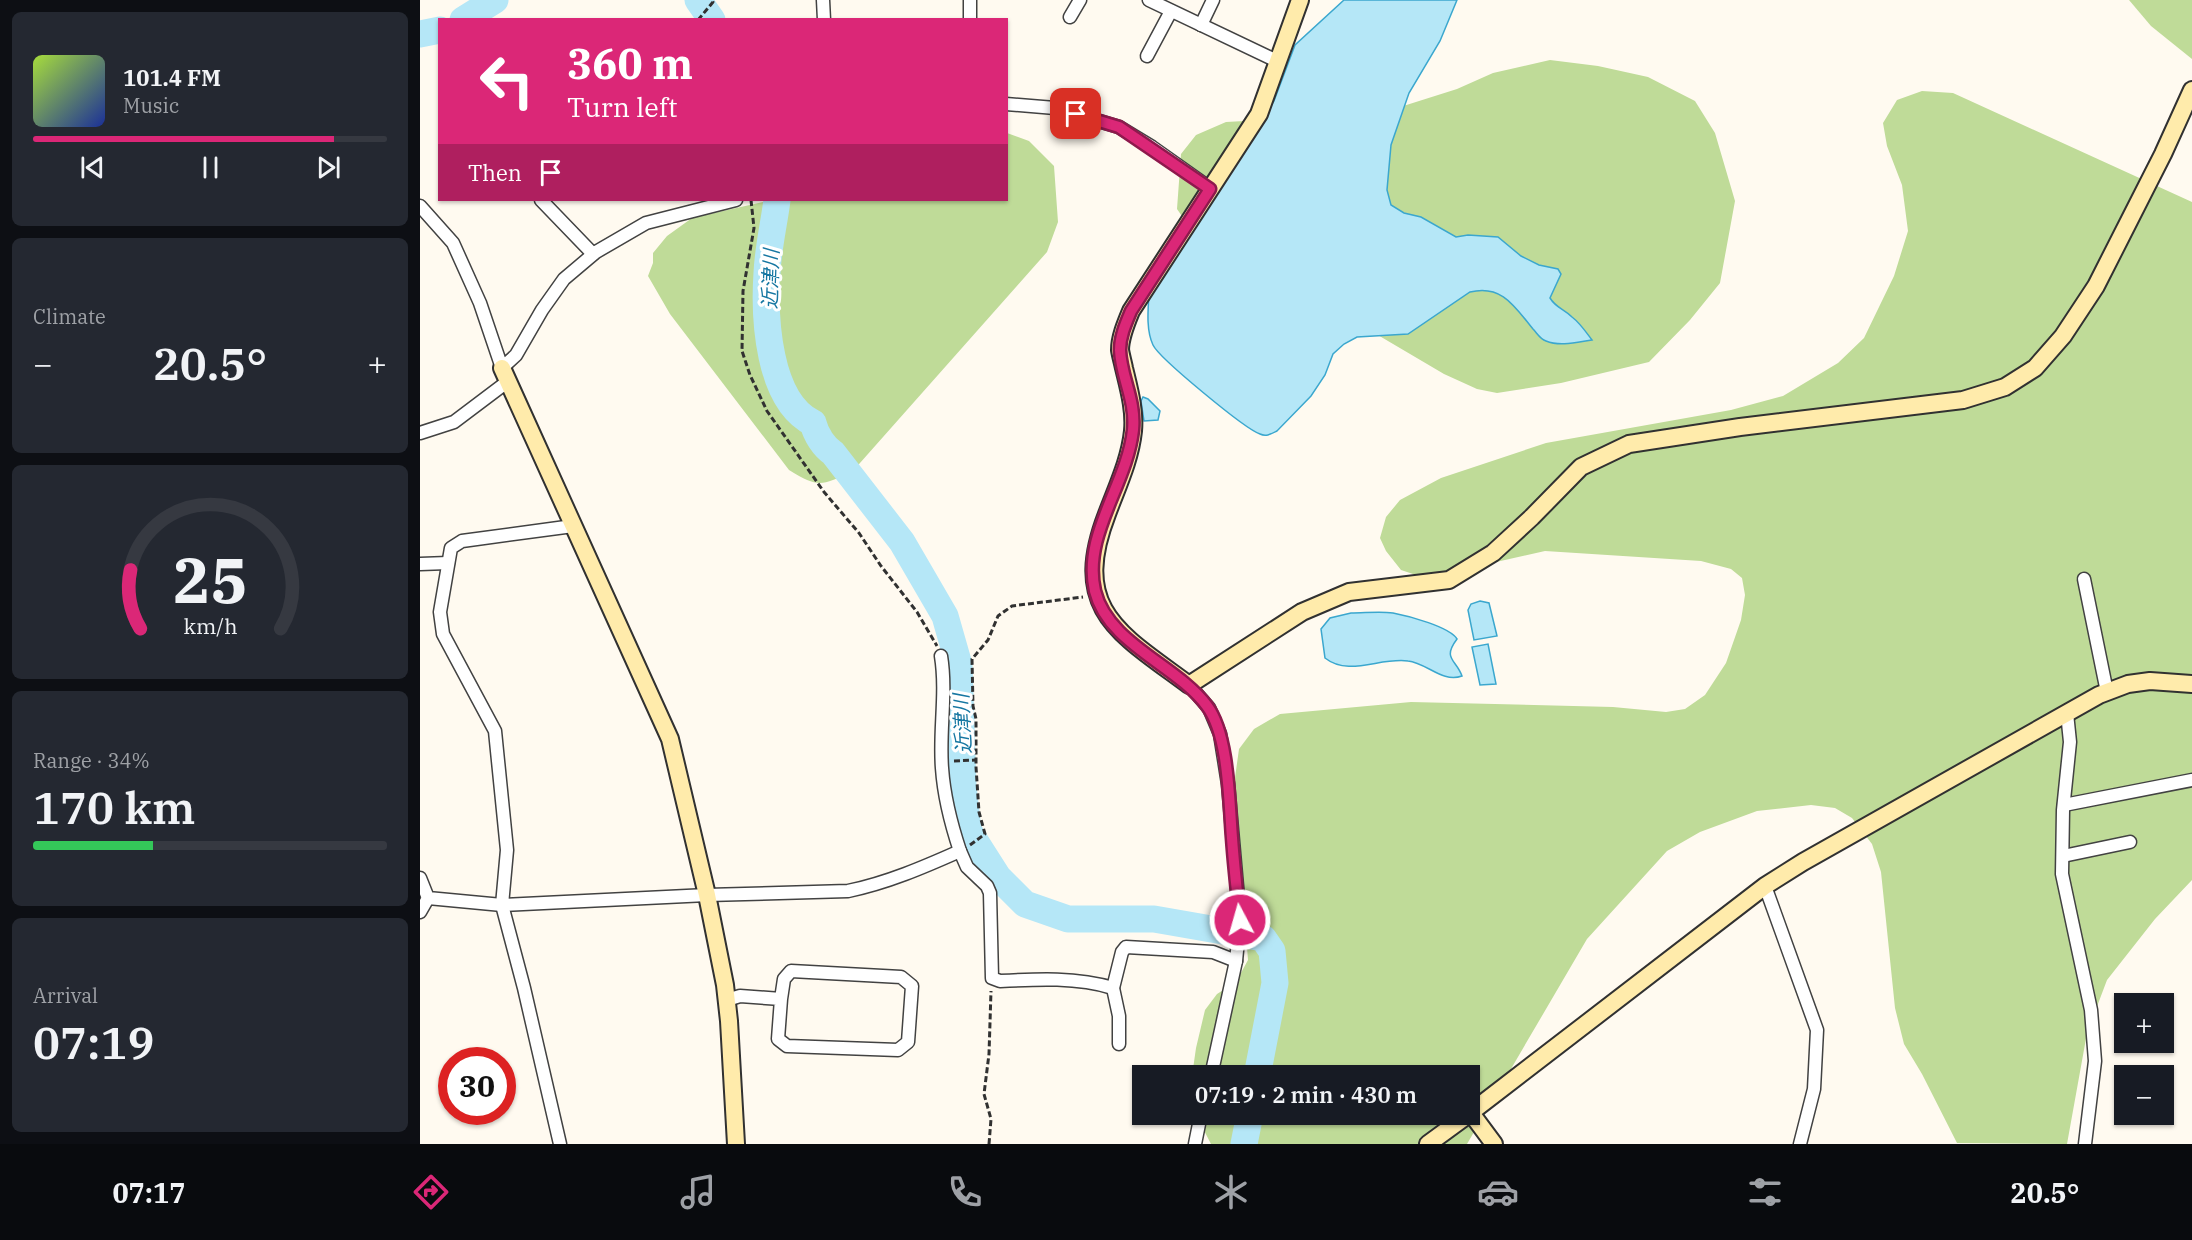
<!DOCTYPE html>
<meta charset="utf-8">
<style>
:root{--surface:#171b24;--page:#242831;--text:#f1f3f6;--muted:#9ea1a6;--line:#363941;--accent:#db2777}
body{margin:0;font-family:"IBM Plex Serif","Noto Sans JP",serif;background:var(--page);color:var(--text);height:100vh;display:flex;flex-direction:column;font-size:22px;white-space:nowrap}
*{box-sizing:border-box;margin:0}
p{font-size:20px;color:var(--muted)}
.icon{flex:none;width:33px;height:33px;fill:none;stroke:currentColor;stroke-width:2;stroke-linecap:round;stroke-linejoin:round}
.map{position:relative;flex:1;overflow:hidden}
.panel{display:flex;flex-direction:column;gap:12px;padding:12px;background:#0d0f14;width:420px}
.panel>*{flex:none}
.banner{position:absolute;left:18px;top:18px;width:570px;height:183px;border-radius:0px;box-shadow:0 2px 4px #0004;background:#db2777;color:#fff;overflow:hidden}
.tools{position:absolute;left:1694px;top:993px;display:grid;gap:12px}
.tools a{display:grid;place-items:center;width:60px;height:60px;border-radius:0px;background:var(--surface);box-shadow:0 2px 4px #0004;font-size:30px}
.speed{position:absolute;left:18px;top:1047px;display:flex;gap:12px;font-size:30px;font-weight:700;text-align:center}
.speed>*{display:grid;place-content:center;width:78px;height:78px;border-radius:50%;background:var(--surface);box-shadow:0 2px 4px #0004;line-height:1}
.speed .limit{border:9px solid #d22;background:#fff;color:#111}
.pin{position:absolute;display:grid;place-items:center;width:51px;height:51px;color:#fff;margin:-26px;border-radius:12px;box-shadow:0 3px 9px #0006}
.me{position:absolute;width:66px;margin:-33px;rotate:354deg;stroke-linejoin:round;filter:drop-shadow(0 0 4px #0008)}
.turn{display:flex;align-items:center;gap:21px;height:126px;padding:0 30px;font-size:27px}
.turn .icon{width:78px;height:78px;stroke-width:2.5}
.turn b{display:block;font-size:42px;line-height:51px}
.then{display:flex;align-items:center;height:57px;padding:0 30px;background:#0003;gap:12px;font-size:22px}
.big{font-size:45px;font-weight:600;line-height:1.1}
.panel .tile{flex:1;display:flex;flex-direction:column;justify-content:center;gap:9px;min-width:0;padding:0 21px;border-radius:9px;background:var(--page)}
.panel .dial{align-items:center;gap:0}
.dial svg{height:156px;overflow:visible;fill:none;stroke:var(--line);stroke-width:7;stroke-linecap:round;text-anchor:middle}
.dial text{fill:var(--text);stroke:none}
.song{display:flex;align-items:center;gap:18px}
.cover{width:72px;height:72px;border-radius:9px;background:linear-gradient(135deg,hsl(80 70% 55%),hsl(230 70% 35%))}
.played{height:6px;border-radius:3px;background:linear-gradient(90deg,var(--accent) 85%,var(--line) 85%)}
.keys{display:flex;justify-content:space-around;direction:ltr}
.heat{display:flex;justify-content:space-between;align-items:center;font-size:33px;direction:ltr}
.charge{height:9px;border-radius:4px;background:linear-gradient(90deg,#34c759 34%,var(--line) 0)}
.trip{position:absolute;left:712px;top:1065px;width:348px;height:60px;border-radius:0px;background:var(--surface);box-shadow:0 2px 4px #0004;font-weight:600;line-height:60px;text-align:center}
.menu{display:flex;height:96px;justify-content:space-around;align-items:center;background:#090b0e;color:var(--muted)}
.menu .icon{width:42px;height:42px}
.menu .current{color:var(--accent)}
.menu b{font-size:27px;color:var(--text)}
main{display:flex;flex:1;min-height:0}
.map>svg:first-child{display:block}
</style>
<main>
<section class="panel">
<div class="tile">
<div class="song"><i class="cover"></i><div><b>101.4 FM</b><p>Music</p></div></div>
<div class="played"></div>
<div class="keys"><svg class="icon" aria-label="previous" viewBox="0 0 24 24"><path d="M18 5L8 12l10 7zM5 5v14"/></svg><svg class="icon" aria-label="pause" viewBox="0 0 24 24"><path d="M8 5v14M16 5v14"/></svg><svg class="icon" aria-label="next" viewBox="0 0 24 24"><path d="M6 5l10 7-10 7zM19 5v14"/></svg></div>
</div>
<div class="tile"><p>Climate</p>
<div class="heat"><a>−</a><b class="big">20.5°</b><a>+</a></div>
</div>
<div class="tile dial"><svg viewBox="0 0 100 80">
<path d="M14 69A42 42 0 1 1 86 69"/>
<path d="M14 69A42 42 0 0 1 9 39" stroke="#db2777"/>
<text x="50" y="56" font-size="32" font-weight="700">25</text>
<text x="50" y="72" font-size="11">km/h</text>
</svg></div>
<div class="tile"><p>Range · 34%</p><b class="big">170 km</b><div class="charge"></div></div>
<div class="tile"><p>Arrival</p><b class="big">07:19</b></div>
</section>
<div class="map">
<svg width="1772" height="1144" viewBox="0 0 1772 1144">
<rect width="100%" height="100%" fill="#fffaf0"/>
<g fill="#bfdb98">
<path d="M1709 0H1772V59L1731 26Z"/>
<path d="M1130 60 1178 66 1228 77 1275 101 1295 133 1315 201 1300 283 1270 320 1229 362 1141 383 1077 393 1057 389 1024 374 766 222 757 209 761 154 776 135 806 122 958 114 1037 89 1073 73Z"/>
<path d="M1502 91 1533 93 1772 202V880L1735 919 1687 980 1667 1033 1647 1144 1537 1143 1502 1074 1484 1044 1475 1008 1461 872 1452 844 1432 818 1415 808 1391 805 1337 811 1280 832 1247 851 1167 939 1047 1144H791L776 1115 1050 1114V1076H772L776 1048 785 1010 797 994 816 982 828 960 814 785 819 749 834 729 860 714 991 702 1193 707 1246 712 1265 709 1285 695 1306 663 1321 620 1325 595 1322 578 1311 569 1281 561 1125 551 1005 578 981 570 966 551 960 538 966 517 980 500 1021 478 1126 443 1311 410 1363 396 1418 363 1444 338 1474 276 1488 231 1482 185 1467 146 1463 123 1477 100Z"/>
<path d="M587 133 609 141 634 166 638 222 627 252 432 472C401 485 400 489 369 470L250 314 228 276 233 263V253L247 236 272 218 352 200H586Z"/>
</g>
<g fill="#b5e7f7" stroke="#3ba7ce" stroke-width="1.5">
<path d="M924 0H1037L1020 41 989 93 971 145 967 190 971 205 984 213 1001 217 1036 237 1048 235 1078 237 1101 256 1119 265 1138 269 1141 274 1130 298C1136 308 1144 309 1152 317 1160 323 1166 332 1172 340 1158 342 1140 347 1126 341 1120 339 1117 333 1113 329 1095 307 1082 284 1050 292L988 334 937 337 924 344 913 354 905 375 891 396 857 431C851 434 846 437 840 434 825 429 739 358 733 345 726 330 728 310 729 294L854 101 875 45Z"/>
<path d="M723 397 728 399 740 411 738 420 724 421 721 401Z"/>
<path d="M1060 601 1069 603 1077 636 1054 640 1048 610 1051 604Z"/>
<path d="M931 613C945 613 960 611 973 613 989 616 1030 627 1037 639 1022 659 1036 659 1042 676 1022 683 1007 663 988 661 960 657 929 677 905 658L901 629 910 618Z"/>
<path d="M1068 644 1076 684 1060 685 1052 647Z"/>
</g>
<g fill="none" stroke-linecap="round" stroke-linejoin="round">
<g stroke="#b5e7f7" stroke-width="27">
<path d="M278 0 292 20"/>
<path d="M43 20 75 0"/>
<path d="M0 34 20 30"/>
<path d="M357 200C354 224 348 248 347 273 344 318 348 401 393 423 396 435 404 447 413 453L482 542 525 616 539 665 543 786 548 830 578 877 605 904 648 919H734L843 938 852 951 855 983 837 1076"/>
<path d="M824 1144 830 1114"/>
</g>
<g stroke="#424242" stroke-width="15">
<g id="street">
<path d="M403 0 404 20"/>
<path d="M729 0 859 62"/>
<path d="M650 17 660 0"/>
<path d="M550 20V0"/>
<path d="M781 25 793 0"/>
<path d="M727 56 751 11"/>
<path d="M586 104 635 108 699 127 732 147 790 188"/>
<path d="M121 200 173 254"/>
<path d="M0 206 33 243 60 303 82 368 96 355 122 310 144 279 176 252 226 223 316 200"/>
<path d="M0 433 34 422 87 382"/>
<path d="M0 564 28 563"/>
<path d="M1664 579 1687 692"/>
<path d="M769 685 789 708 800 734 808 784 820 920 816 961 791 1076"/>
<path d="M1647 713 1650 742 1643 810 1642 874 1671 1010 1675 1061 1665 1144"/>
<path d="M1644 805 1772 780"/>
<path d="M540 851 547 867 567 886 570 893 572 978 580 981C618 979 657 977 693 988"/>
<path d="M1643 856 1710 842"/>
<path d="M0 878 8 898 82 905 287 895 428 891C467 883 504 867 540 851 531 824 524 797 522 768 519 731 527 693 521 656"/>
<path d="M1345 886 1397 1030 1394 1089 1380 1144"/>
<path d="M0 912 8 898"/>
<path d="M307 1000 320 996 361 999 358 1039 367 1046 478 1050 488 1042 492 986 481 977 371 971 364 979 361 999"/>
<path d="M699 1044V1016L693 988 702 952 706 947 793 952 816 961"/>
<path d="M140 1144 104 988 82 905 87 850 75 731 23 634 20 612 31 548 42 541 153 526"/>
<path d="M775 1144 781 1114"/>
</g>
</g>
<g stroke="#313131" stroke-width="20">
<g id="secondary">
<path d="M880 0 839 114 711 311C706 323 700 337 700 350 701 356 703 363 704 368 709 389 715 410 713 431 710 460 697 487 687 514 650 610 699 633 769 685L882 612 929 592 1029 580 1073 553 1112 517 1161 467 1209 444 1320 427 1543 400 1585 387 1615 368 1643 336 1676 286 1743 154 1772 90"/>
<path d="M82 368 250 739 287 895 305 985 309 1021 316 1144"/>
<path d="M1050 1113 1345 886 1383 862 1679 695 1708 684 1730 681 1772 684"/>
<path d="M1051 1113 1074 1144"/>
<path d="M1008 1144 1049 1114"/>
</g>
</g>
<g stroke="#313131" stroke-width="3" stroke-dasharray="6 3" stroke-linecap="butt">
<path d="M278 20 293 2 292 0"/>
<path d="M331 200 334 228 323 291 322 351 330 375 347 411 404 492 439 533 461 566 497 612 517 646"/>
<path d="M534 761 556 760"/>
<path d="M550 845 565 834 559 812 556 767V719L553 706 552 659 568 640 578 616 592 606 663 597"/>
<path d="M569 1144 571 1119 564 1094 569 1054 571 991"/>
</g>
<use href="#street" stroke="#fff" stroke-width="12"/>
<use href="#secondary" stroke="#ffebab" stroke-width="16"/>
</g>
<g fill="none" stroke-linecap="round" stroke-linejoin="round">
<g stroke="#8e194d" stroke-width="15">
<path id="route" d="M656 114 699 127 790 189 711 311C706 323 700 336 700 350 701 377 716 400 713 430 707 485 662 535 675 591 688 644 757 665 787 706 809 735 809 802 812 838 814 866 817 893 820 920"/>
</g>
<use href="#route" stroke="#db2777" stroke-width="10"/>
</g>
<g text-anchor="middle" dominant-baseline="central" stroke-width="6" stroke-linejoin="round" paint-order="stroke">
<g font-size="20" font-style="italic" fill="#1677a2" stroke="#fff">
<text transform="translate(350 279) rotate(-88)">近津川</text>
<text transform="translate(542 724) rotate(-93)">近津川</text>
</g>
</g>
</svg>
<div class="tools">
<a>+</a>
<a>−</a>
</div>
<div class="speed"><div class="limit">30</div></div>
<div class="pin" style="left:656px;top:114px;background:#d93025"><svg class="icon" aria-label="arrive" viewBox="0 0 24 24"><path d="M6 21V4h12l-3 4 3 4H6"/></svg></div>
<svg class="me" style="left:820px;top:920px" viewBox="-20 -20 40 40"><circle r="17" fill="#db2777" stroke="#fff" stroke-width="3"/><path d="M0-11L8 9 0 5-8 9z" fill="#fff"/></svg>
<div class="trip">07:19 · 2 min · 430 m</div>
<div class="banner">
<div class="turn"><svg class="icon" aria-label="left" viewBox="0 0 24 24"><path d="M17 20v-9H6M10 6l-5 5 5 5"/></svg><div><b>360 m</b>Turn left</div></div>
<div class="then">Then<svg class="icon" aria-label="arrive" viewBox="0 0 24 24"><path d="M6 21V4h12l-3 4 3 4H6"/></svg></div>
</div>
</div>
</main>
<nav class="menu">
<b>07:17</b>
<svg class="icon current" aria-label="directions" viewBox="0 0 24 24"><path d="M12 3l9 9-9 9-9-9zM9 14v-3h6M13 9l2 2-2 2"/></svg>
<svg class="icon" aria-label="music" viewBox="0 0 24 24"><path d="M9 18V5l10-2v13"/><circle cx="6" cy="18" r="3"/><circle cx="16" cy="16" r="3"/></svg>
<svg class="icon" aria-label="phone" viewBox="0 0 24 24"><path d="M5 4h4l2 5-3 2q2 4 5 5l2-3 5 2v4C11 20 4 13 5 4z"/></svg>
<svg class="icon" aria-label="climate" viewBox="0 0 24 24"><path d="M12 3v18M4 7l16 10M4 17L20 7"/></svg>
<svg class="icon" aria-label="car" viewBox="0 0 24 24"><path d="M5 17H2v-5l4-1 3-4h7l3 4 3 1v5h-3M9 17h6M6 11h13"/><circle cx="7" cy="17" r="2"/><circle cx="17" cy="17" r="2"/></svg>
<svg class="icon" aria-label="filters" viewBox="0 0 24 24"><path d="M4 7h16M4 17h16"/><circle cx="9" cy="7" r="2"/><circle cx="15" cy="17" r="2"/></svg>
<b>20.5°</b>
</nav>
